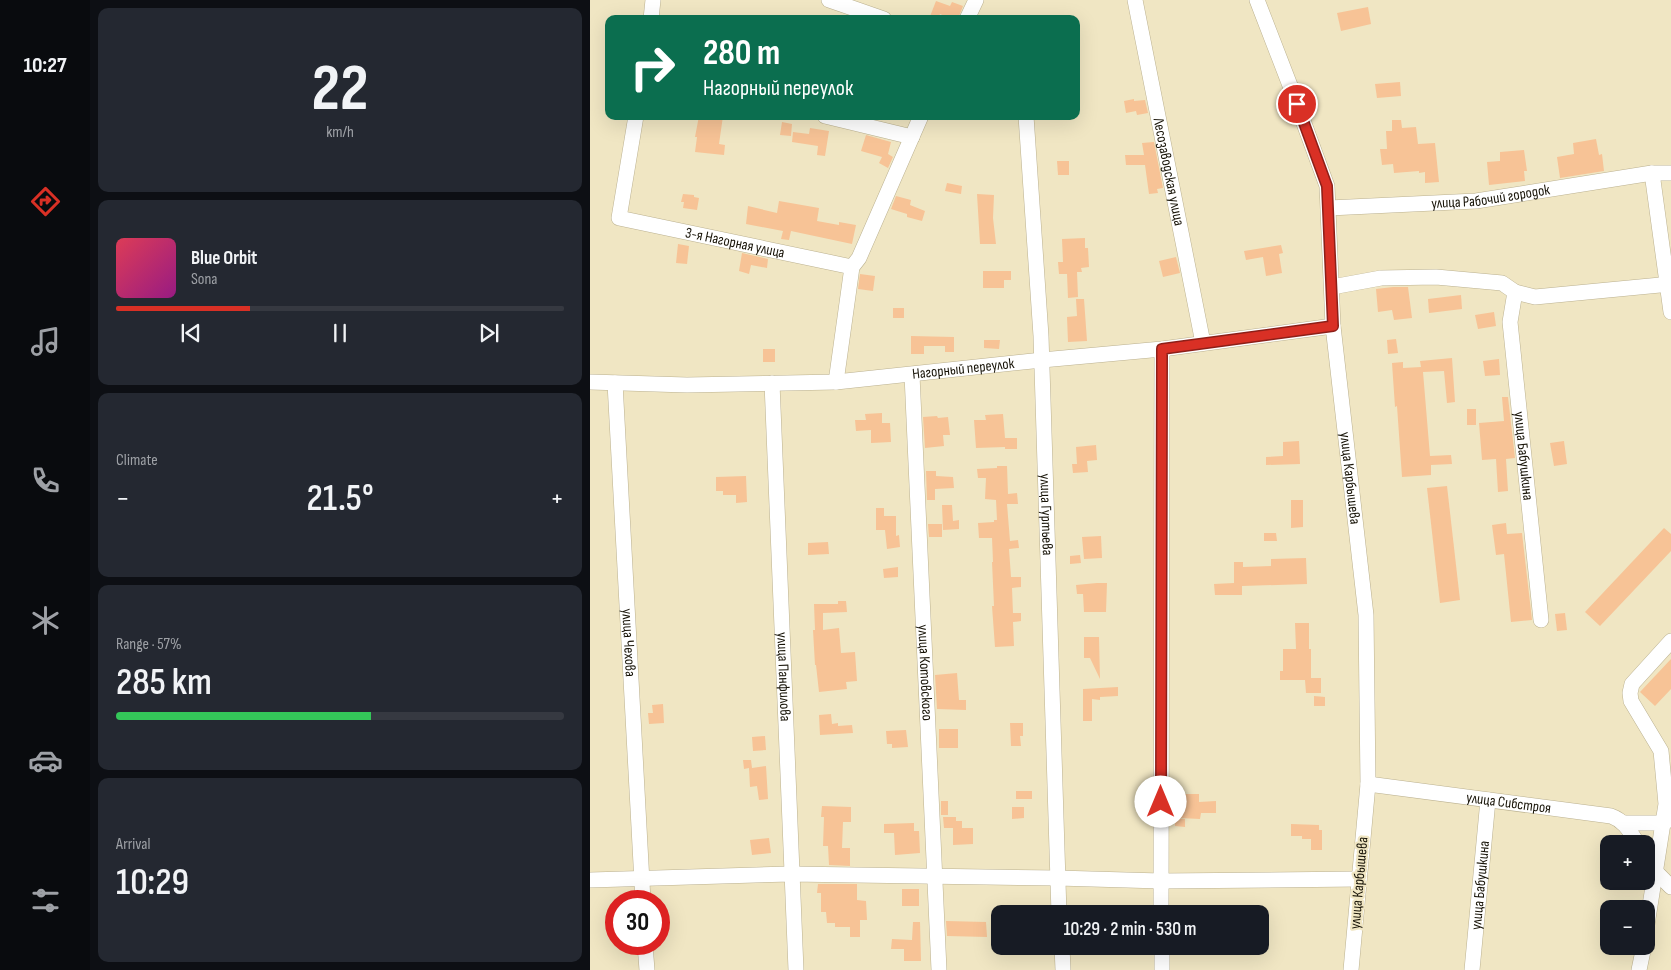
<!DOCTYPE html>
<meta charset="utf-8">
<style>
:root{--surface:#171b24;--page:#242831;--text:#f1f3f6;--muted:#9ea1a6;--line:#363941;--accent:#d93025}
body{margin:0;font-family:"Sofia Sans Condensed",sans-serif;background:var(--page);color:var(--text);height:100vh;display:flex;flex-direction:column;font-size:19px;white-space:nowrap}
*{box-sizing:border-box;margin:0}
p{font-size:16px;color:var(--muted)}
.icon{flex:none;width:28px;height:28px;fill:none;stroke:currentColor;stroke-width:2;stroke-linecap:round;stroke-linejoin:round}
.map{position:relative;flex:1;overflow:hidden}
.panel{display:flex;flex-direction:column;gap:8px;padding:8px;background:#0d0f14;width:500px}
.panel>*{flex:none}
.guide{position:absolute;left:15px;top:15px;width:475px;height:105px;border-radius:10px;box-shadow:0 5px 20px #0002;background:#0b6e4f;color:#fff;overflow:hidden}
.controls{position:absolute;left:1010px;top:835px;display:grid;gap:10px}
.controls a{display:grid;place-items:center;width:55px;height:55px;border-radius:10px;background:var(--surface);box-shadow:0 5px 20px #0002;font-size:25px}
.speed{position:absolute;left:15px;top:890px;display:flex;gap:10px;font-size:25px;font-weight:700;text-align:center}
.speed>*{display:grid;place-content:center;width:65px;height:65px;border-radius:50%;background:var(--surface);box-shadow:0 5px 20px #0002;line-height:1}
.speed .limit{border:8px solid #d22;background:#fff;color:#111}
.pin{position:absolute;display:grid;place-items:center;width:42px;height:42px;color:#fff;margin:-21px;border:2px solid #fff;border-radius:50%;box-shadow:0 1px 5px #0007}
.me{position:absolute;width:55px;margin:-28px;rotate:0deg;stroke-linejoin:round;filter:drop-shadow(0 0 4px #0008)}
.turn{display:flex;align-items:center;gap:18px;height:105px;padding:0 15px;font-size:22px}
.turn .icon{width:65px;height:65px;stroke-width:2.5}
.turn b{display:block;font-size:35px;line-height:42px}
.big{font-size:38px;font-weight:600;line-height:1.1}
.panel .tile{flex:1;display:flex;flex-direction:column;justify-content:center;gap:8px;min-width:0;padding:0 18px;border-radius:10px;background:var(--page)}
.panel .dial{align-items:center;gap:0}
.dial b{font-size:65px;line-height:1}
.song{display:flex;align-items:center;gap:15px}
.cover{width:60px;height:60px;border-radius:8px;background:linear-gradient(135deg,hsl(350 70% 55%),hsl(310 70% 35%))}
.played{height:5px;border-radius:2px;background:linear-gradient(90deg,var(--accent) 30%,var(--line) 30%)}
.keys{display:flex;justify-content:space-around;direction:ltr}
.heat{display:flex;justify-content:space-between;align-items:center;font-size:28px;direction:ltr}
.charge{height:8px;border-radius:4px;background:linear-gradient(90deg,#34c759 57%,var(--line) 0)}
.trip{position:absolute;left:401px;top:905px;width:278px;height:50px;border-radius:10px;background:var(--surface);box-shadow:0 5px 20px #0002;font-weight:600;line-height:50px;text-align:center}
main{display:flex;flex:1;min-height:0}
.dock{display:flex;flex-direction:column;width:90px;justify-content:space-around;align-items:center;background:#090b0e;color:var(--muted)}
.dock .icon{width:35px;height:35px}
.dock .current{color:var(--accent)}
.dock b{font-size:22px;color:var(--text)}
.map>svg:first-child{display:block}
</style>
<main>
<nav class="dock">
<b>10:27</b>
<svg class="icon current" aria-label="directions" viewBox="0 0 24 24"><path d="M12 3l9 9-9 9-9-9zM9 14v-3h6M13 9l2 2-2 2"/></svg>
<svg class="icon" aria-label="music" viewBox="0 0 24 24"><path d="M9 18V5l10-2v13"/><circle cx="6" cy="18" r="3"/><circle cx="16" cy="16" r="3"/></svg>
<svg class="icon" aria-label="phone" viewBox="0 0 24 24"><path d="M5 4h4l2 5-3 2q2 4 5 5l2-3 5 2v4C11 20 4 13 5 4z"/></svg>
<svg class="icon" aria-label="climate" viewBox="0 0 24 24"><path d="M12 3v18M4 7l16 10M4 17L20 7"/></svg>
<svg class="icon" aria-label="car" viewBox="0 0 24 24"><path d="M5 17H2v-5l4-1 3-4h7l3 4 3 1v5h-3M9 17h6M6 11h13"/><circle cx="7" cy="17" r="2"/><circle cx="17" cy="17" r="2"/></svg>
<svg class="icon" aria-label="filters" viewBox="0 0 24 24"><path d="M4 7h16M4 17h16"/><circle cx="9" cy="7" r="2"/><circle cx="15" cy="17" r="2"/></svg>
</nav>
<section class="panel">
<div class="tile dial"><b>22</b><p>km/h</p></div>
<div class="tile">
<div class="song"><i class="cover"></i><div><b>Blue Orbit</b><p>Sona</p></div></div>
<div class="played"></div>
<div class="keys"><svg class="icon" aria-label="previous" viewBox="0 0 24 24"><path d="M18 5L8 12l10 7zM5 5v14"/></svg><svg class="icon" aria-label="pause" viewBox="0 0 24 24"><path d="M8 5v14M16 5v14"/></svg><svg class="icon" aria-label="next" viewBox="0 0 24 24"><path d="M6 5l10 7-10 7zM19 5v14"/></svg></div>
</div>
<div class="tile"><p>Climate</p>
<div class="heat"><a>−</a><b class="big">21.5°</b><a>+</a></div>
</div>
<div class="tile"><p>Range · 57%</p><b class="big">285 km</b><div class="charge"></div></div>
<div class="tile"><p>Arrival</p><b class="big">10:29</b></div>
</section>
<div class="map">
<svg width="1081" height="970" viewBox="0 0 1081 970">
<rect width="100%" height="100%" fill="#f0e6c3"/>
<g fill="#f7c396">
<path d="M346 1 360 6 362 2 373 6 368 19H361L350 14 348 19H339Z"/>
<path d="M778 7 781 24 751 31 747 13Z"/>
<path d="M810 82 811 96 787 98 785 84Z"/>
<path d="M544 99V101L555 100 558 113 547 115 546 111 536 113 534 101Z"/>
<path d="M109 116H133L129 144 135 145 134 155 105 152 107 137H105Z"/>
<path d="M802 120H811L812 128 826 127 828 144 845 143 849 182 835 183V172L829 173V171L804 173 803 164 792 165 790 149H797L796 131H802Z"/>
<path d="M192 122 202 124 201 136 190 135Z"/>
<path d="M220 128 239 131 235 156 227 155 228 146 202 142 203 132 219 134Z"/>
<path d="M276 135 301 142 298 154 303 157 298 168 289 163 292 157 271 151Z"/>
<path d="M1006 139 1009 155 1012 154 1014 171 970 178 967 157 984 154 983 143Z"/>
<path d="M564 142 573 188 567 189 568 193 559 194 555 165H536L535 155H554L552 143Z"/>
<path d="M934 150 937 171H934L935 181 899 185 897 162 910 161V152Z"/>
<path d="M467 161H479V175H468Z"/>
<path d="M357 183 372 186 371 194 355 191Z"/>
<path d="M93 194 104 195V197L109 198 107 210 93 208 94 202H91Z"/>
<path d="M387 194 404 195 403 218 406 244H390Z"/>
<path d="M306 196 321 200 320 205 335 211 332 221 317 217V214L301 209Z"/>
<path d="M189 201 229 208 227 221 249 225V222L266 225 262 244 201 231 199 240 191 239 193 231 156 224 158 206 187 213Z"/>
<path d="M495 238V248H498L499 267 491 268 492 272H487L488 297 478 298 477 274H469L468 262H473L472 239Z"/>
<path d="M88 244 99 246 97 264 86 263Z"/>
<path d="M691 245 693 253 689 254 692 273 676 276 673 257 656 260 654 251Z"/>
<path d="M152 253 178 259 177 268 161 265 159 274 149 271Z"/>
<path d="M586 257 590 273 573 277 569 261Z"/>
<path d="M393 271H421V280H414V288H393Z"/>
<path d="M270 274 285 276 283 291 268 289Z"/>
<path d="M803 287H818L822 318 804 320 802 310 788 312 786 289Z"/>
<path d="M871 295 872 309 839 313 838 299Z"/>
<path d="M486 299H494L497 341 478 342 477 317 487 316Z"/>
<rect x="303" y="308" width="11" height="10"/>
<path d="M904 312 906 326 888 329 885 315Z"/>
<path d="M321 336 364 337V352H355V346H334V354H321Z"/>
<path d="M806 339 808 353 798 354 797 340Z"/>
<path d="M394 340H410L409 349 394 348Z"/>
<rect x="173" y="349" width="12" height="13"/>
<path d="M862 358 865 402 857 403 854 371 833 372 840 456 861 455 862 464 841 465V475L812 477 807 406 805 407 802 363 813 362V368L831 367 830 361Z"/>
<path d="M909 359 910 375 895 376 893 361Z"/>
<path d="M912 397H918L925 458 916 459 918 491 908 492 906 459 892 460 889 423 914 421Z"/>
<rect x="877" y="409" width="9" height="16"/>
<path d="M292 413V423H300L301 442 281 443V430L266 431 265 420H276L275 414Z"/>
<path d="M413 414 415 438H427V449H415V447L386 448 384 420H396L395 415Z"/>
<path d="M347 416 348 418 358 417 360 435H353L354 446 335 448 333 417Z"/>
<path d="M709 441 710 464 676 465V457L693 456V442Z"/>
<path d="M974 441 977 464 964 466 960 443Z"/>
<path d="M506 445 507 460 497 461 498 472 483 473 482 464H487L486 447Z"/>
<path d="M407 466H417L418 494 427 493 428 504H417L420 541 428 540 429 548 419 549 421 577H431V587L422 588 423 613H431V621L423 622 424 646 405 647 402 606H404L402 562H403L402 538H389L388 523 404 522V520H407L406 500 395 499 396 478H388L387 469 407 468Z"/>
<path d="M336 471H346V476L363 477 364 488 345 489V500H337Z"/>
<path d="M156 476 157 502 146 503V495H133V491H126V477Z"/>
<path d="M857 486 870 600 850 603 837 488Z"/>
<path d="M701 500H713V527L701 528Z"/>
<path d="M352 505H362L363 521 369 520V529L353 530Z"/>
<path d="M286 508H294V516H306V536L309 535 310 547 297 549 295 530H286Z"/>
<path d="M916 523 917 534 932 533 942 620 921 622 914 554 906 555 902 525Z"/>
<path d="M338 524H352V537H339Z"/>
<path d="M1074 528 1081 534V551L1010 626 995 612Z"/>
<path d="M674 533H686L687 541H674Z"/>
<path d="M511 536 512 558 494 559 492 537Z"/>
<path d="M238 542 239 554 218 555V543Z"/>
<path d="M490 555 491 563 480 564V556Z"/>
<path d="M716 558 717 584 652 586V595H625L624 584 644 583V562H653V567L681 566V559Z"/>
<path d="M308 567V577L294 578 293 569Z"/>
<path d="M507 583H517L516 612H494L493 594H487L486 585Z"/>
<path d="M248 601H256L257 612 233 613V630L249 628 251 653 265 652 267 681 256 682 257 689 229 692 226 665H225L223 630H225L224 604H248Z"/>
<path d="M975 613 977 630 967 631 965 614Z"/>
<path d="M705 623H719V649H721V678H731V693H716L715 680H690V671H693V649H706Z"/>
<path d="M494 637H509L510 679 500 658H494Z"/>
<path d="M1081 659V689L1065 706 1050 692Z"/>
<path d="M367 673 369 700H376V710L347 709 345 675Z"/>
<path d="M528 687V696L510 697V700L502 699V721H493V689Z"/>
<path d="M724 696 735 697V706H724Z"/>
<path d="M73 704 74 723 59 724 58 713H63L62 705Z"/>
<path d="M241 714 242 724 248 723V726L262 725 263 733 230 735 229 715Z"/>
<path d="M420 723H433V736H430L431 746H421Z"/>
<rect x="349" y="729" width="19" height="19"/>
<path d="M316 730 318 747 302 748V744H297L296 731Z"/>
<path d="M175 736 176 750 163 751 162 737Z"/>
<path d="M153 760H161L162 768 176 766 178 799 169 800 167 786 160 787 159 768 154 769Z"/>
<rect x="426" y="791" width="16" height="8"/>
<path d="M590 794H609V802L626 801V813H611L610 819 590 818Z"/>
<rect x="351" y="801" width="7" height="14"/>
<path d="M232 806 261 807V822H253L252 848H260V866L239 865 238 846H233L234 817H231Z"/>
<path d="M422 807H434V818L422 819Z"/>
<path d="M353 817H366V821H372V828H383V844L363 845V828H354Z"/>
<path d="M585 818 595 819V827L585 826Z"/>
<path d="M324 823V831H329L330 853 305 855 304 833H294V824Z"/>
<path d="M701 824 729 825V830H732V850H721V839H712V836H701Z"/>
<path d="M179 838 181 853 162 855 160 840Z"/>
<path d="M228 884H267V900L276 901 277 920H270V937H260V927H245V923H237L236 912H231V893H227Z"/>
<rect x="312" y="889" width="17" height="17"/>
<path d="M356 921 396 922 397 937 357 936Z"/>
<path d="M323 922H330L331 961H314V949H301L302 939 322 940Z"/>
</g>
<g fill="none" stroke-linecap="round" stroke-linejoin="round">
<g stroke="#bbb190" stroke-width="16">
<g id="minor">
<path d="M239 0 294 19"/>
<path id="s1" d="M545 0 613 343"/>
<path id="s2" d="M667 0 701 88 737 186 743 326 776 615 778 784 761 970"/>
<path d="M61 19 63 0"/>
<path d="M377 19 386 0"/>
<path id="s3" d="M46 116 29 218 262 267"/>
<path d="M235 116 322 137"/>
<path id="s4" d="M436 116 451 336 469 914"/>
<path d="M1062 173 1081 312"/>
<path id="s5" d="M739 208 886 201 1062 173H1081"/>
<path d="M742 287 791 278 846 277 912 283 925 292 945 297 1081 284"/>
<path id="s6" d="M925 292 920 322 951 620"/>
<path id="s7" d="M322 375 349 970"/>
<path id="s8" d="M0 382 97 385 246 382 452 360 572 349 743 326"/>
<path d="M246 382 262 267 269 258 331 116"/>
<path id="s9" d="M25 383 53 901"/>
<path id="s10" d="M182 383 206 970"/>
<path id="s11" d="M778 784 1021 816C1035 821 1040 832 1048 844"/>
<path d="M1035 823H1074L1081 818"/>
<path d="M1056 856 1066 872 1081 887"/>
<path d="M0 880 201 874 467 878 571 881 769 879"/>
<path d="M571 914 572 349"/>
<path d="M1056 931 1076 804 1071 751 1041 701 1040 693 1042 684 1081 641"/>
<path d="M55 944 57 970"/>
<path d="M472 946 473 970"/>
<path d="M572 946V970"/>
<path id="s12" d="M882 970 898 800"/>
<path d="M1049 970 1054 946"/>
</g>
</g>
<use href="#minor" stroke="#fff" stroke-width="15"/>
</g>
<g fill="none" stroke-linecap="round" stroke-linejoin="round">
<g stroke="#8d1f18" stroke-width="12">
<path id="route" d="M571 802 572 349 743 326 737 186 707 104"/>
</g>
<use href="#route" stroke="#d93025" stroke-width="9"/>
</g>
<g text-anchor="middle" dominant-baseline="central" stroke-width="4.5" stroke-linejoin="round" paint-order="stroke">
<g font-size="15" fill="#171307" stroke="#f0e6c3">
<text stroke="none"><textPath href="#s1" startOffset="175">Лесозаводская улица</textPath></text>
<text stroke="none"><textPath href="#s5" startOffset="162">улица Рабочий городок</textPath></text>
<text stroke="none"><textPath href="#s3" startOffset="222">3-я Нагорная улица</textPath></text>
<text stroke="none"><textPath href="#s8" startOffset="374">Нагорный переулок</textPath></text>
<text stroke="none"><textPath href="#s6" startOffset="165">улица Бабушкина</textPath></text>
<text stroke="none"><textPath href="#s2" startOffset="492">улица Карбышева</textPath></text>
<text stroke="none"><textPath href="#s4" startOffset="399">улица Гуртьева</textPath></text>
<text stroke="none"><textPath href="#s9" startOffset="260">улица Чехова</textPath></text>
<text stroke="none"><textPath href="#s7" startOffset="298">улица Котовского</textPath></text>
<text stroke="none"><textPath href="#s10" startOffset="294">улица Панфилова</textPath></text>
<text stroke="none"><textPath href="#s11" startOffset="142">улица Сибстроя</textPath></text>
<text transform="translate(769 883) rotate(-85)">улица Карбышева</text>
<text stroke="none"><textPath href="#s12" startOffset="85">улица Бабушкина</textPath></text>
</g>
</g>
</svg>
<div class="controls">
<a>+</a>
<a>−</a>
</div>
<div class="speed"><div class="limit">30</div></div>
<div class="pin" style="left:707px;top:104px;background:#d93025"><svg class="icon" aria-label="arrive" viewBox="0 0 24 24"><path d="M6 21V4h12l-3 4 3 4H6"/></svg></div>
<svg class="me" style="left:571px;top:802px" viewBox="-20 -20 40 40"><circle r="19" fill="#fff"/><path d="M0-13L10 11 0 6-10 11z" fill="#d93025"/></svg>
<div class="trip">10:29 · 2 min · 530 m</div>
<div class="guide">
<div class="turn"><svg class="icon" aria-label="right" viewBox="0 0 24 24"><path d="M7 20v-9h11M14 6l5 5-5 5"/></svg><div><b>280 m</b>Нагорный переулок</div></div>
</div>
</div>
</main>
